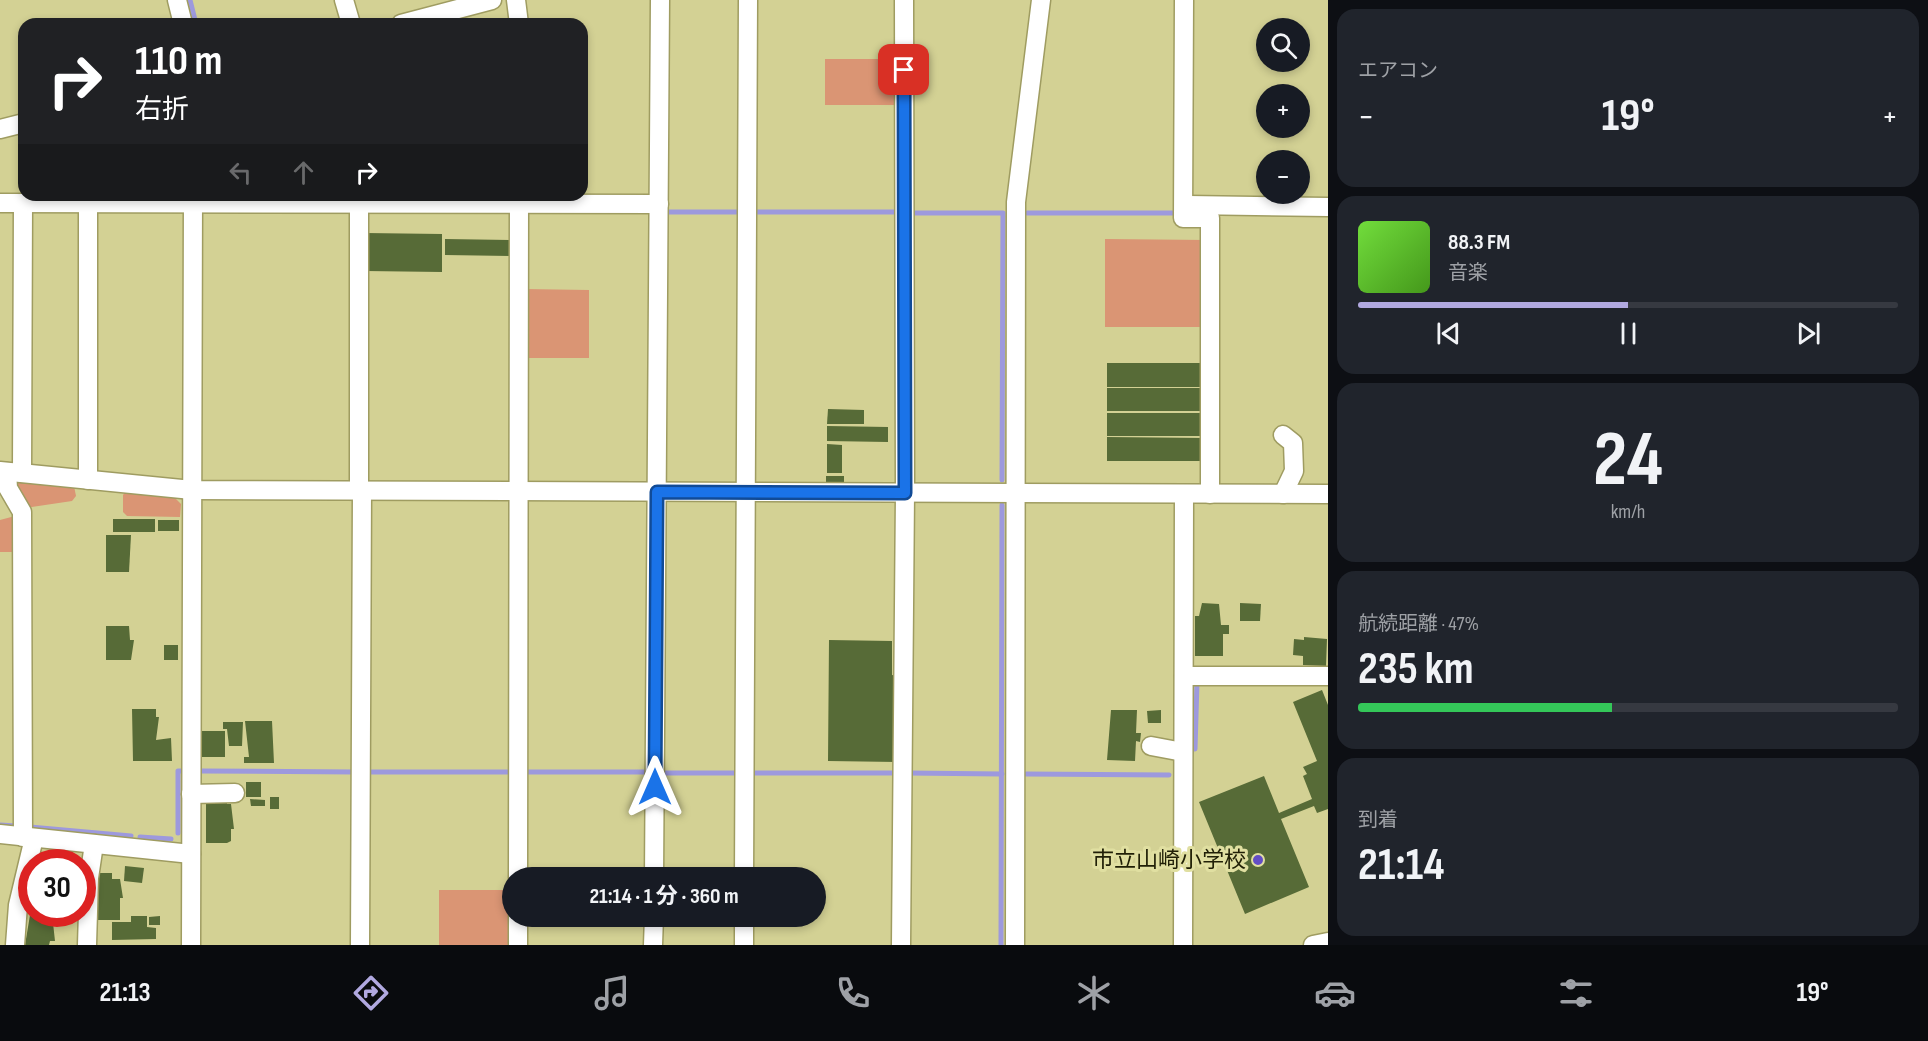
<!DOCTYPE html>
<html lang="ja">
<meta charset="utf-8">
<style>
:root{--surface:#171b24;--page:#20242c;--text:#f1f3f6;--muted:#9ea1a6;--line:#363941;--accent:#b1a9e0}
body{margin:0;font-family:"Sofia Sans Condensed","Noto Sans JP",sans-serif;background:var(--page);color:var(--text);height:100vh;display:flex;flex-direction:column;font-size:22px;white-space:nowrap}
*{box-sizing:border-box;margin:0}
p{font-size:20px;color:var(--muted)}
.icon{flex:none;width:33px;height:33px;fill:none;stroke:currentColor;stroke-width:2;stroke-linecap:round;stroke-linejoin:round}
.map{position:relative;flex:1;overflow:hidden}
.panel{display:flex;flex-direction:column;gap:9px;padding:9px;background:#0d0f14;width:600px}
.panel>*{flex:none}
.hud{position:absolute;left:18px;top:18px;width:570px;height:183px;border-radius:18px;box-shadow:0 3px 9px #0003;background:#202124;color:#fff;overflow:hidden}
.tools{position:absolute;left:1256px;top:18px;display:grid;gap:12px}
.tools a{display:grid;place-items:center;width:54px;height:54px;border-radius:50%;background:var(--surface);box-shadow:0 3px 9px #0003;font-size:30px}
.speed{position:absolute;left:18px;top:849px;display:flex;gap:12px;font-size:30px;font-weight:700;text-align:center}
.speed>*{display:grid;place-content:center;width:78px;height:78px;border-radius:50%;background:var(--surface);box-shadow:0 3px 9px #0003;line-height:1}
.speed .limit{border:9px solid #d22;background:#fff;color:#111}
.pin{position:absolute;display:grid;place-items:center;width:51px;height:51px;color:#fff;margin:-26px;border-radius:12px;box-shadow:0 3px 9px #0006}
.me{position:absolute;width:66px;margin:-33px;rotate:0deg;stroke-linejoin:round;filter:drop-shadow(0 0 4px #0008)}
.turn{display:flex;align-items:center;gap:21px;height:126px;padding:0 18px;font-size:27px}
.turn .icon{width:78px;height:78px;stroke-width:2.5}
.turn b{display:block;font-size:42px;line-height:51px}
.lanes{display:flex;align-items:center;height:57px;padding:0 18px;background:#0003;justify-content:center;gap:30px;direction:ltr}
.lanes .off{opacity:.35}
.big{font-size:45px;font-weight:700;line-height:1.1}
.panel .tile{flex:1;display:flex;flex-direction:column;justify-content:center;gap:9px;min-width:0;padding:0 21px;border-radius:18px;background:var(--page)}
.panel .dial{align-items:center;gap:0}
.dial b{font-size:78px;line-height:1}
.song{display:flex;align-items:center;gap:18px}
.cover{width:72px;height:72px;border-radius:9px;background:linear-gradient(135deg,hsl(100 70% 55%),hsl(100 70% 35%))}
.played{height:6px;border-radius:3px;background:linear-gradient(90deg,var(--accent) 50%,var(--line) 50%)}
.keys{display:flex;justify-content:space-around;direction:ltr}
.heat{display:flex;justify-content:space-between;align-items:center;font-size:33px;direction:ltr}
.charge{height:9px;border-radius:4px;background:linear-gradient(90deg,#34c759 47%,var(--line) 0)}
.trip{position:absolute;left:502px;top:867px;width:324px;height:60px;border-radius:30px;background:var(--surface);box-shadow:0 3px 9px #0003;font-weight:700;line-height:60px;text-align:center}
.menu{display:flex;height:96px;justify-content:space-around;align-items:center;background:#090b0e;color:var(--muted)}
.menu .icon{width:42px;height:42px}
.menu .selected{color:var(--accent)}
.menu b{font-size:27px;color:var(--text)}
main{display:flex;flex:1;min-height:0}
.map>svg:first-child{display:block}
</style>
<main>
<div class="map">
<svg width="1328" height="945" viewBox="0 0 1328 945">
<rect width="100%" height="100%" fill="#d3d194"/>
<g fill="#da9574">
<rect x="825" y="59" width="77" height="46"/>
<path d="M1105 239 1207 240V327H1105Z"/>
<path d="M524 289 589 290V358H523Z"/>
<path d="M15 480 74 486 76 496 72 501 25 508Z"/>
<path d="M126 491 174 497 181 504 180 517 127 516 123 512V495Z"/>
<path d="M15 516 19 552H0V520Z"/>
<rect x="439" y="890" width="74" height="55"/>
</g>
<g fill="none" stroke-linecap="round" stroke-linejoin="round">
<g stroke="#9d99dd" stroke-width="5">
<path d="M190 0 196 24"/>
<path d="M664 212H743"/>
<path d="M751 212H899"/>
<path d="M909 213H1003L1002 480"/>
<path d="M1027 213H1178"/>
<path d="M1195 749 1197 682"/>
<path d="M201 771 355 772"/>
<path d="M365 772H514"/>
<path d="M523 772H649"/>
<path d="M665 773H740"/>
<path d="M748 773H899"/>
<path d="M907 773 1002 774"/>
<path d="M1026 774 1169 775"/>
<path d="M0 825 16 826"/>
<path d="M30 827 131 836"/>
<path d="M178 833V771H182"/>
<path d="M140 837 171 839"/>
<path d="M1001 945 1002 505"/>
</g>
</g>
<g fill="#576b37">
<path d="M365 233 442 234V272L365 271Z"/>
<path d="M445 239 514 240V256L445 255Z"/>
<rect x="1107" y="363" width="96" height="24"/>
<rect x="1107" y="388" width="96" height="23"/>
<path d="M828 409 864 410V424H827Z"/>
<rect x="1107" y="413" width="96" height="23"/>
<path d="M827 426 888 427V442L827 441Z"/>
<path d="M1107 437 1203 438V461H1107Z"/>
<path d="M827 444 842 445V473H827Z"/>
<rect x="826" y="476" width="18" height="8"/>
<rect x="113" y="519" width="42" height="13"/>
<rect x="158" y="520" width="21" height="11"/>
<path d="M106 535H131L129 572H106Z"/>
<path d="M1202 603 1219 604 1221 625H1229V634H1223V656H1195V616H1199Z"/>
<path d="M1240 603 1261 604 1260 621H1240Z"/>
<path d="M106 626H129L130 640H134L131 660H106Z"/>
<path d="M1304 637 1327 639 1326 666 1303 665V656L1293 655 1294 639 1304 640Z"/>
<path d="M829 640 892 641V675L898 676 897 762 828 761Z"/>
<rect x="164" y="645" width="14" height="15"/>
<path d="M1322 690 1328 705V809L1317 813 1314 806 1281 819 1309 887 1245 914 1199 802 1264 776 1279 813 1312 799 1303 776 1307 774 1303 767 1317 761 1293 702Z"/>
<path d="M132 709H156V717H159L156 740 171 738 172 761H133Z"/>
<path d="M1111 710H1137L1136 733H1141L1140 742 1136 741 1135 761 1107 760Z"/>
<path d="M1161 710V723H1148L1147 711Z"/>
<path d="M245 721H272L274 763H244V757H249Z"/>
<path d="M223 722H243L242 746H229L227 729H223Z"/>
<path d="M201 731H225V757H202Z"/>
<rect x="246" y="782" width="15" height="15"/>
<rect x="270" y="797" width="9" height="12"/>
<path d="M250 799 265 800V806H251Z"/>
<path d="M211 801H227V804H231L234 829H231V841L227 843H206V804H211Z"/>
<path d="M125 866 144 868 142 883 124 881Z"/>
<path d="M97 873H112V879H120L123 898H120V920H95Z"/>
<path d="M43 914H65L64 924 53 923 55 941H50L49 945H25L30 915 43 916Z"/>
<path d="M131 916H147V927L156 928V939L112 940V922H131Z"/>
<path d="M160 916V925H149V917Z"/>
</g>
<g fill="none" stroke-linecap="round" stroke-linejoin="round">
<g stroke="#9f9c61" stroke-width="21">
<g id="minor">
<path d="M177 0 183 24"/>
<path d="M344 0 351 24"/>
<path d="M516 0 519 24"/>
<path d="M1184 0 1183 218H1210V494"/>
<path d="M401 24 492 0"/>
<path d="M0 129 24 123"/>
<path d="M0 203 659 204"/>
<path d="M359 204V490"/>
<path d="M1188 205 1328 207"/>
<path d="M1283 435 1293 443 1294 471 1283 494"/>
<path d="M0 471 192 490 1328 494"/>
<path d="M7 472 8 488 22 512 23 837"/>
<path d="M22 473 23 203"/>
<path d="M88 480V203"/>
<path d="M1184 676H1328"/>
<path d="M1151 746 1183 752"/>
<path d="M191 794 235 793"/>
<path d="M0 834 191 854"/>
<path d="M518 878 519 195"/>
<path d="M654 878 660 0"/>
<path d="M744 878 748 0"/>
<path d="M15 945 18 905 34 838"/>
<path d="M87 945 89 878 94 844"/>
<path d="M191 945 193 195"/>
<path d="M360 945 362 491"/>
<path d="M518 945V916"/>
<path d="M653 945 654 916"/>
<path d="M744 945V916"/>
<path d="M901 945 905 493 904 0"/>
<path d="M1015 945 1016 202 1041 0"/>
<path d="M1183 945 1184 494"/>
<path d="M1313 945 1328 942"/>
</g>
</g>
<use href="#minor" stroke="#fff" stroke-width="18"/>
</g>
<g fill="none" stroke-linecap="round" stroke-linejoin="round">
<g stroke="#114b97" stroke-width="15">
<path id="route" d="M655 787 657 492 905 493 904 70"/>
</g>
<use href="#route" stroke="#1a73e8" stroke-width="10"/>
</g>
<circle fill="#634ec6" stroke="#e0dfa1" stroke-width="2" cx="1258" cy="860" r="6"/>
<g text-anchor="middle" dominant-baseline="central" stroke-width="6" stroke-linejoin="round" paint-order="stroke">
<g font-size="22" fill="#212007" stroke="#e0dfa1" text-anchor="end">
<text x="1246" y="860">市立山崎小学校</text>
</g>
</g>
</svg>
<div class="tools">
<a><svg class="icon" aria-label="search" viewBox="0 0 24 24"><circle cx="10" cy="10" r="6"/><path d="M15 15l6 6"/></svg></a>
<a>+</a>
<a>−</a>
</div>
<div class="speed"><div class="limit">30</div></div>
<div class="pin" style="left:904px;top:70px;background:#d93025"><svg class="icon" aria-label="arrive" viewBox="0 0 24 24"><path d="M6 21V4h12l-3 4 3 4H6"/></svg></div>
<svg class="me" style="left:655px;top:787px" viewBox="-20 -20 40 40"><path d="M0-17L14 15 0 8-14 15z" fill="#1a73e8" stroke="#fff" stroke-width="4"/></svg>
<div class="trip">21:14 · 1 分 · 360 m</div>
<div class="hud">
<div class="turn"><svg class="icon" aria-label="right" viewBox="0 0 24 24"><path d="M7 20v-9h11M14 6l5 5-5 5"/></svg><div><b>110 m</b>右折</div></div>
<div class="lanes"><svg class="icon off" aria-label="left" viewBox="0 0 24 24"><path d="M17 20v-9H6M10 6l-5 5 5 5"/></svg><svg class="icon off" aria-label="ahead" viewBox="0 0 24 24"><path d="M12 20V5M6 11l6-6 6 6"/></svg><svg class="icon" aria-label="right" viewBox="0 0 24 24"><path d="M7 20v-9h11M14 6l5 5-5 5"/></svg></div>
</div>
</div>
<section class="panel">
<div class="tile"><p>エアコン</p>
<div class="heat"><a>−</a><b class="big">19°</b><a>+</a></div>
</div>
<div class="tile">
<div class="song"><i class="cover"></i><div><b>88.3 FM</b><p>音楽</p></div></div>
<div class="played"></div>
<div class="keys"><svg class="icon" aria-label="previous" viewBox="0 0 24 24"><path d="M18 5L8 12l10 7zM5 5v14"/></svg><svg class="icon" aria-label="pause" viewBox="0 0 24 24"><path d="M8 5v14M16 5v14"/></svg><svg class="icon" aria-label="next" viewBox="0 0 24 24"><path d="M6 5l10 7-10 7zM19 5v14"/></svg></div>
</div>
<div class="tile dial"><b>24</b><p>km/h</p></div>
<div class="tile"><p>航続距離 · 47%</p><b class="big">235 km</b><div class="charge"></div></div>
<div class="tile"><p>到着</p><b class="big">21:14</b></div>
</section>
</main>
<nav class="menu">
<b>21:13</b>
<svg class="icon selected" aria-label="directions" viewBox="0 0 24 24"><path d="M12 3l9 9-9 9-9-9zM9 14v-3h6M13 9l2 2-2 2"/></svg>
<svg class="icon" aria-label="music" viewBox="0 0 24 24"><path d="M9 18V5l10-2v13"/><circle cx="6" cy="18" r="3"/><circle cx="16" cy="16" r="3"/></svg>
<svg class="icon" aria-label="phone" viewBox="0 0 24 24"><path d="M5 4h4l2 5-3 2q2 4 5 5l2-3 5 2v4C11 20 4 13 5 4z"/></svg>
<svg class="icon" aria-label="climate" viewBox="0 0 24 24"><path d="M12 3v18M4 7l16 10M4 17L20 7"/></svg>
<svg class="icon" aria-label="car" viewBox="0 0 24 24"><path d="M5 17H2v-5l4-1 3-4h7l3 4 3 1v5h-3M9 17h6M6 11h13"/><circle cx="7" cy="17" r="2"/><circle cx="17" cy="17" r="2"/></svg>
<svg class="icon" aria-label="filters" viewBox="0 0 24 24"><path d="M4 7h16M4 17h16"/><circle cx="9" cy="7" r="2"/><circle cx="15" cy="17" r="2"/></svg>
<b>19°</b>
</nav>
